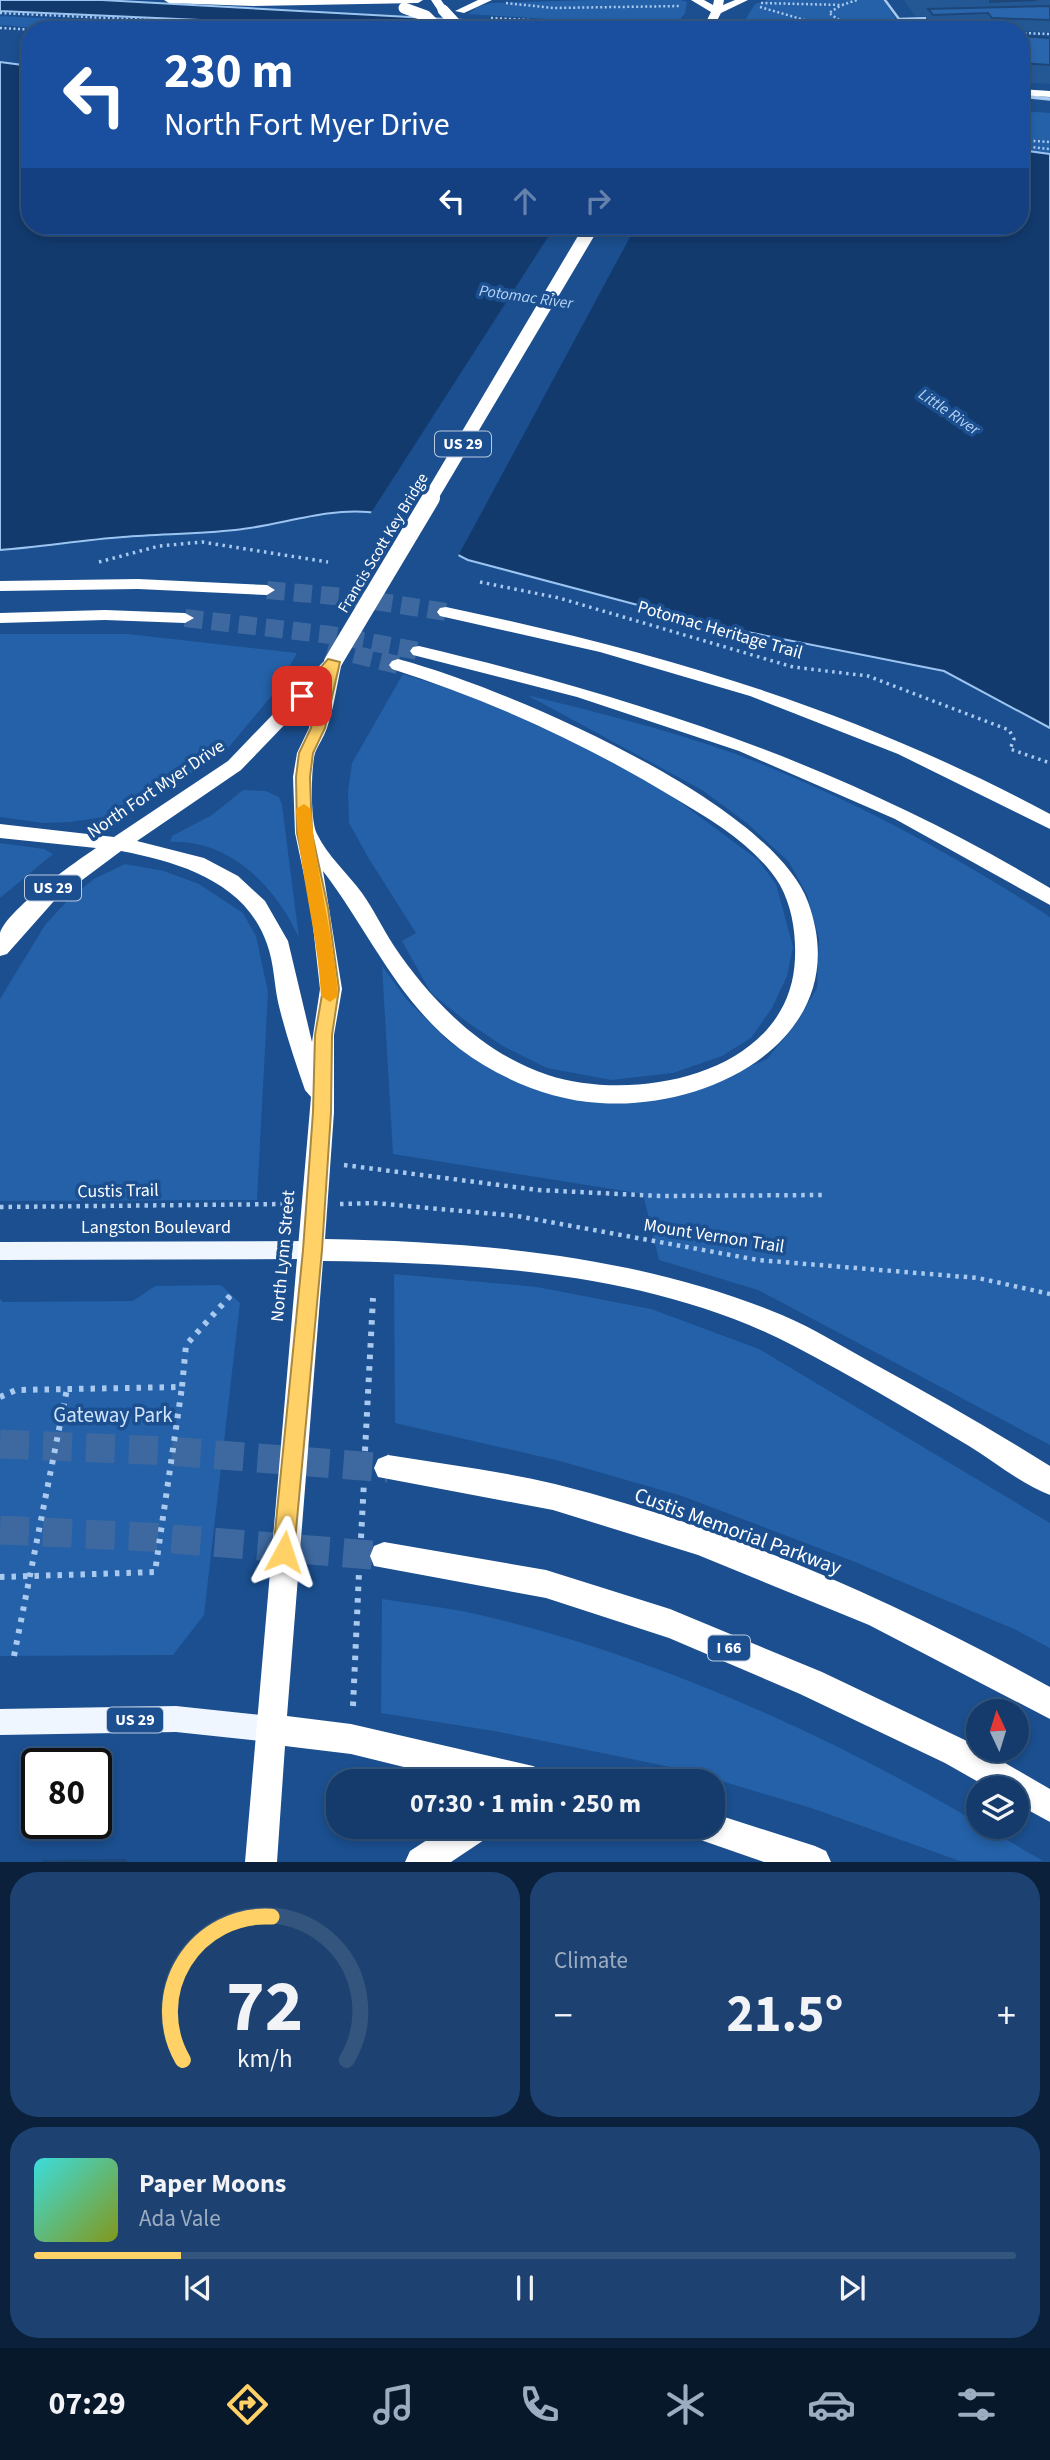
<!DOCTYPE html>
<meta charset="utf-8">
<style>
:root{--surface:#143b6b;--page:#1d4271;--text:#f1f3f6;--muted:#9dadc1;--line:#33557e;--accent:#ffd166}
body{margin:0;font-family:"Source Sans 3",sans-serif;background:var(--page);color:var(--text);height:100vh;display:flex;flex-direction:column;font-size:26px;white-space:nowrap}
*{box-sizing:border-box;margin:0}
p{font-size:23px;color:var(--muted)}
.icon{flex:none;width:38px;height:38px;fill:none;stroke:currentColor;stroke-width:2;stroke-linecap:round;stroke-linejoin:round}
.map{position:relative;height:1862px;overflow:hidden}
.details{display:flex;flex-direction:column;gap:10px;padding:10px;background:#0b203b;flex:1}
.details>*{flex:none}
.banner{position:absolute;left:21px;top:21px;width:1008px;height:214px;border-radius:28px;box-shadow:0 4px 10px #0003,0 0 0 2px var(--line);background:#1a4fa0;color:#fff;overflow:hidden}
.needle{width:46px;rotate:356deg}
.fabs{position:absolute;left:966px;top:1699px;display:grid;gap:14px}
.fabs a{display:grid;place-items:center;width:63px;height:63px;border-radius:50%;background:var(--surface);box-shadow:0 4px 10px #0003,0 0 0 2px var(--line);font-size:35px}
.speed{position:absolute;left:21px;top:1748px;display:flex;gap:14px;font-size:35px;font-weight:700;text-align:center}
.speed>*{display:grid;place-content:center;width:91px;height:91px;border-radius:50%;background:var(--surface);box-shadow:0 4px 10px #0003,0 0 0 2px var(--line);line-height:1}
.speed .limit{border:4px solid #111;border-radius:10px;background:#fff;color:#111}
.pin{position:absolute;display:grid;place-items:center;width:60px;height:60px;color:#fff;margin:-30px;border-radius:14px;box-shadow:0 4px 10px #0006}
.me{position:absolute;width:77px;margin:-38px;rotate:5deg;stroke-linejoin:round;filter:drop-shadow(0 0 5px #0008)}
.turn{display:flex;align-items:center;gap:24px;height:147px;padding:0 28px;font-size:32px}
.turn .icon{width:91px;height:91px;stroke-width:2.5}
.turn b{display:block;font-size:49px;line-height:60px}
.lanes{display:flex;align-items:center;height:66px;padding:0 28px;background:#0003;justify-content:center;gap:35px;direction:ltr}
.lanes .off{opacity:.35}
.big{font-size:52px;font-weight:700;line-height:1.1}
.details .tile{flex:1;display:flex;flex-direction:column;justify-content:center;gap:10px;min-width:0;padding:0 24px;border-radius:28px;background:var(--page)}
.details .dial{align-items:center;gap:0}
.dial svg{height:182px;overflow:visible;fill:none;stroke:var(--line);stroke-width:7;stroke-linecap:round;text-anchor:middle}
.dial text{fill:var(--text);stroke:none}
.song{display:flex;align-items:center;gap:21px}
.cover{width:84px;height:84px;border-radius:10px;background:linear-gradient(135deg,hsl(180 70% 55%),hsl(70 70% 35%))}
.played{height:7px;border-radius:4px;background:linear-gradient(90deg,var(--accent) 15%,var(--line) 15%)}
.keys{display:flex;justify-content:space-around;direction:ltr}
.heat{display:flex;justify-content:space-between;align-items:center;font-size:38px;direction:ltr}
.details .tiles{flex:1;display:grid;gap:10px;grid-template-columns:1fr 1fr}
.tile:last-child{grid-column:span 2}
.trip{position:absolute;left:326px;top:1769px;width:399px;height:70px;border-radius:28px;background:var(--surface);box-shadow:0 4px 10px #0003,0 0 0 2px var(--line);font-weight:700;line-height:70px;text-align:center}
.tabs{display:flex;height:112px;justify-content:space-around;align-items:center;background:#08182b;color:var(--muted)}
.tabs .icon{width:49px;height:49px}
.tabs .on{color:var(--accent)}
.tabs b{font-size:32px;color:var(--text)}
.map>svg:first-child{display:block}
</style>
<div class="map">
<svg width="1050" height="1862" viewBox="0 0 1050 1862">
<rect width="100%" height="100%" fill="#1b4f8f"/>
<g fill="#2461a8">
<path d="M589 0H681L687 2 685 13 674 27 468 14 479 6 492 3Z"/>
<path d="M767 0H884L900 26 861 30H739L755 4Z"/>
<path d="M0 16 276 30H60L0 25Z"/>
<path d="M1020 111 1050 113V154L1020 150Z"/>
<path d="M0 634H128L297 653 274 693 223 754 136 807 111 816 70 822 43 823 0 817Z"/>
<path d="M403 674 487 701 534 721 638 774 684 805 758 860 776 884 793 947 787 976 772 1008 751 1038 722 1056 673 1073 611 1080 547 1068 503 1046 467 1022 431 993 402 941 416 933 369 859 349 823 348 791 352 763Z"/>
<path d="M527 695C596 712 665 729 733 753 845 795 950 852 1050 917V1445L758 1290 659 1260 643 1194 393 1154 382 966 408 1001 448 1041 484 1063 640 1102 683 1094 767 1059 796 1024 817 988 819 938 807 895 789 862 747 823 702 790Z"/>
<path d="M243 790 266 791 279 797 282 805 299 938C277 888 230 839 170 842L172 836 212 815Z"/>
<path d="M0 843 44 849 53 854 0 898Z"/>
<path d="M125 864 164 871 199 884 243 913 256 936 268 992 257 1200 0 1201V999L45 925 69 899 94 879Z"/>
<path d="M394 1274 537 1287 651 1309 759 1349 1050 1523V1648L1014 1629 850 1560 682 1496 560 1461 395 1423Z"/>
<path d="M221 1285 240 1303 204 1615 173 1655 0 1656V1299L3 1302 133 1301 155 1286Z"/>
<path d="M382 1599C413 1604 445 1607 476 1614 649 1654 826 1733 978 1823V1827H985L1043 1861H960L814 1809 685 1770 494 1731 381 1713Z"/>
</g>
<g fill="#123a6d" stroke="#9cc4f0" stroke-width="2">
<path d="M0 0H102L646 30H422L0 11Z"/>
<path d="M0 62 30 66V226H1020V150L1050 154V728L944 671 717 626 468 560C434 544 407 516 368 512 325 508 278 526 235 530 198 534 160 534 123 537 82 540 41 547 0 550Z"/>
</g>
<path fill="#1b4f8f" d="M555 226H636L457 558 439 550 419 533 390 520 369 516Z"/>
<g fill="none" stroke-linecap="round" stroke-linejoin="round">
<g stroke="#3d69a0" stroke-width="18" stroke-dasharray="18 9" stroke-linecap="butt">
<path d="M267 590 355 598 446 612"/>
<path d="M185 618 331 635 419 651"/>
<path d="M328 648 398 665"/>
</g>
<g stroke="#3d69a0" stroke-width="29" stroke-dasharray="29 14" stroke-linecap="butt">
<path d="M0 1444 168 1451 388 1468"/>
<path d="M0 1530 149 1537 384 1556"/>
</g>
<g stroke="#a9c9ee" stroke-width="2.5" stroke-dasharray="2 2.5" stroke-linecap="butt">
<path d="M506 3 553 8 681 6"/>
<path d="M761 3 842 5 857 0"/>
<path d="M760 7 808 21 881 24"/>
<path d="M0 13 172 21"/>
<path d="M491 18 676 28"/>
<path d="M839 20 829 13 840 6"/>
<path d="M188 22 362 30"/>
<path d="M0 28 36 30"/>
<path d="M872 30 885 29"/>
<path d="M1020 33 1050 34"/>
<path d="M1020 140 1050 142"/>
<path d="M1020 146 1050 149"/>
</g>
<g stroke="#a9c9ee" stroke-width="3.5" stroke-dasharray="2.5 4.5" stroke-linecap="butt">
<path d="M99 562 159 546 202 542 328 562"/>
<path d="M480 582 559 598 793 667 868 676 1009 730 1014 739 1010 749 1050 763"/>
</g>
<g stroke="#a9c9ee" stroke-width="4.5" stroke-dasharray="3.5 5" stroke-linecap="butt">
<path d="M344 1165 538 1190 661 1196 824 1195"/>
<path d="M340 1204 374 1203 517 1216 758 1260 978 1278 1050 1294"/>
<path d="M0 1207 286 1204"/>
<path d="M228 1298 231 1295"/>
</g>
<g stroke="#a9c9ee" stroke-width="6" stroke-dasharray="4.5 7" stroke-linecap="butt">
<path d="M0 1397 16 1390 182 1387 186 1345 230 1296"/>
<path d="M365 1451 373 1298"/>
<path d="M361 1538 364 1481"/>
<path d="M0 1577 155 1572 182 1387"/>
<path d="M14 1656 67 1389"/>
<path d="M353 1706 359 1572"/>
</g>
<path stroke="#a9c9ee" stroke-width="2.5" d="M885 0 899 19 931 18"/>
<path stroke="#a9c9ee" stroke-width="3.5" d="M1020 96 1050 99"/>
<g fill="#f0f6ff" fill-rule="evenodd">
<path d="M312 1241 319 1244 322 1250 319 1256 312 1259 0 1260V1242Z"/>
<path d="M176 1706 270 1716 279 1720 283 1729 279 1738 270 1742 176 1732 0 1735V1709Z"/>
</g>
<g fill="#fff" fill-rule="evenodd">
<path d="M164 0H423L418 3 253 6 169 3Z"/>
<path d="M431 0H441L448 10 439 12Z"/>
<path d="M478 0H492L464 13 455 11Z"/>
<path d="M691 0H704L713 5 714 0H724L723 5 735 0H748L721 13 712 30H702L711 12Z"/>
<path d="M1020 89 1050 91V97L1020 95Z"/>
<path d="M138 579 267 585 275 590 267 595 138 589 0 591V581Z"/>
<path d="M446 607C664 653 852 708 1050 814V829L898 754 750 696 600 652 440 616 437 612 440 608Z"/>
<path d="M105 610 185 613 194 618 185 623 105 620 0 623V613Z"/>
<path d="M419 646C647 700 848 767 1050 888V905L895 819 739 751 577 697 413 655 410 651 413 647Z"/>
<path d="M333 656 342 662C337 684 334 708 327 728 324 737 318 745 315 753 311 768 310 821 317 834 327 855 348 874 362 893 374 910 383 929 394 946 432 1002 482 1053 548 1075 637 1104 791 1074 795 958 796 933 792 907 780 885 757 847 713 821 676 799 586 744 492 701 392 669L389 665 392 661 398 659C501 686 770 800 808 902 857 1035 713 1111 600 1103 550 1100 500 1079 460 1049 398 1002 369 931 323 871L342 989 334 1035V1112L325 1239C481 1242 637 1255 782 1315 815 1329 845 1348 876 1365 935 1397 993 1430 1050 1466V1495C1021 1484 995 1462 969 1446 911 1411 853 1377 794 1346 652 1272 480 1263 323 1261L287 1716 351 1724 533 1766 544 1771 548 1782H465L351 1754 285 1746 277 1862H245L311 1097 305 1090C295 1061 285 1032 278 1002 274 983 274 963 267 944 246 882 179 862 121 851L54 901 7 954 0 956C0 950 0 939 0 933 8 909 74 863 96 848L0 838V824L114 837 228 761 326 659ZM318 690 309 728 297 753 293 777 295 833 311 908 320 989 312 1042 288 941 265 901 238 876 204 858 137 841 241 770Z"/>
<path d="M388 1455C444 1464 500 1471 555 1484 728 1527 895 1601 1050 1687V1719L869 1625 698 1555 553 1510 378 1477 374 1468 378 1459Z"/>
<path d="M384 1542 546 1570 670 1609 822 1672 967 1741 1050 1789V1822L1017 1804V1788H989L945 1763 800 1694 669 1638 546 1598 374 1566 370 1556 374 1546Z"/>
<path d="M712 1813 815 1846 826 1851 831 1862H764L695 1838 690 1827H712Z"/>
<path d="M447 1827H492L487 1838 451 1862H405L410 1851Z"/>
</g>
<g stroke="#fff" stroke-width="11">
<path d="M404 8 426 16 440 30"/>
<path d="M443 10 456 24"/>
</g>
<path stroke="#fff" stroke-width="14" d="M430 499 592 226"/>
<path stroke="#fff" stroke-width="18" d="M333 662 431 498"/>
</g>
<g fill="#245895">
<path d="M904 0H1050V32L1020 31V30H989L986 25 931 27 926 21V16L916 17Z"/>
<path d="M1020 36 1050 38V84L1020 82Z"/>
</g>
<g fill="#2a66ad" stroke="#1d4779" stroke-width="2">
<path d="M990 0H1037L990 2Z"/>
<path d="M1050 6V20L992 18 988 13 933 15 928 9Z"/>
<path d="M75 20 183 26 180 30H79L81 28H68Z"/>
<path d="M388 26 422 27V30H388Z"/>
<path d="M1020 36 1050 38V65L1020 63Z"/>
<path d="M126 1860V1861H43Z"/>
</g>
<path fill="#ffd166" stroke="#a68842" stroke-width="2" d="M328 659 340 662 325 728 313 753 310 777 312 833 328 908 339 989 332 1035 331 1112 322 1250 294 1552 291 1559 284 1562 276 1559 273 1552 303 1250 313 1112 315 1035 323 989 313 908 297 833 296 777 299 753 311 728 321 683 302 700 295 696Z"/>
<path fill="#f59e0b" d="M304 804 311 809C315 872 334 933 338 996L330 1002 321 996C318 933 299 872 296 809Z"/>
<g text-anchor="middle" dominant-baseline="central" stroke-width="7" stroke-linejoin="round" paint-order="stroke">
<g font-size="16" font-style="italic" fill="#b5d3f5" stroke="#1b4f8f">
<text transform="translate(526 297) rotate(8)">Potomac River</text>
<text transform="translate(949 412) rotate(34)">Little River</text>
</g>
<g fill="#1b4f8f" stroke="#bbcadd" stroke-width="2">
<rect x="435" y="431.5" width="56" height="25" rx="5"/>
<rect x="25" y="875.5" width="56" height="25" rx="5"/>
<rect x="708" y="1635.5" width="42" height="25" rx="5"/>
<rect x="107" y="1707.5" width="56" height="25" rx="5"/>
</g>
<g font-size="16" font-weight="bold" fill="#fff">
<text x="463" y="444">US 29</text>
<text x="53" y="888">US 29</text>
<text x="729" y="1648">I 66</text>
<text x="135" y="1720">US 29</text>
</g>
<g font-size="16" fill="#fff" stroke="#1b4f8f">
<text transform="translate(383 543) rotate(-59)">Francis Scott Key Bridge</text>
</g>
<g font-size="18" fill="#fff" stroke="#1b4f8f">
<text transform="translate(720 630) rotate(16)">Potomac Heritage Trail</text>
<text transform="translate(156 789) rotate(-34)">North Fort Myer Drive</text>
<text transform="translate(118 1191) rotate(-1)">Custis Trail</text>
<text x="156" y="1227">Langston Boulevard</text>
<text transform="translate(714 1236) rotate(9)">Mount Vernon Trail</text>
<text transform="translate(283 1256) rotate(-85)">North Lynn Street</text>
</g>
<g font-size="21" fill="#cfe3fa" stroke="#1b4f8f">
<text x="113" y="1415">Gateway Park</text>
</g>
<g font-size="21" fill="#fff" stroke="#1b4f8f">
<text transform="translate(738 1531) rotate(20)">Custis Memorial Parkway</text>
</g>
</g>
</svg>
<div class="fabs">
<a><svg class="needle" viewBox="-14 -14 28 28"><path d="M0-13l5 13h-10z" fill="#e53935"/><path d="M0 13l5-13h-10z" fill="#9dadc1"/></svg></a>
<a><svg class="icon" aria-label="layers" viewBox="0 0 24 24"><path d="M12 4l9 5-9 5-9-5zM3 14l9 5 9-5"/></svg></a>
</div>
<div class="speed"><div class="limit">80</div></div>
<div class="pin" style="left:302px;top:696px;background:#d93025"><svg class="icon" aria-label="arrive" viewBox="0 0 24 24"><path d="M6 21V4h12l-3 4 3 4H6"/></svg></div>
<svg class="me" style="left:284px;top:1552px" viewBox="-20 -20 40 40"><path d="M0-17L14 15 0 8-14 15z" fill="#ffd166" stroke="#fff" stroke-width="4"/></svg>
<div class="trip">07:30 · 1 min · 250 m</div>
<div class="banner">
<div class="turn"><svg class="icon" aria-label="left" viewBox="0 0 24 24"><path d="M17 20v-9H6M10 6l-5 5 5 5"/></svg><div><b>230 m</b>North Fort Myer Drive</div></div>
<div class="lanes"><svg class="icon" aria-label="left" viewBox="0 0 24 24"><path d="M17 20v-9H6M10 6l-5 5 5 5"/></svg><svg class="icon off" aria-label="ahead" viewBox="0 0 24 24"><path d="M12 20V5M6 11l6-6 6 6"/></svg><svg class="icon off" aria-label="right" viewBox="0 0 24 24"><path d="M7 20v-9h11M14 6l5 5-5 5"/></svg></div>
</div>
</div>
<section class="details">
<div class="tiles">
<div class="tile dial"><svg viewBox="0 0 100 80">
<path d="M14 69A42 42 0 1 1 86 69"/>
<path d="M14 69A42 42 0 0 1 53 6" stroke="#ffd166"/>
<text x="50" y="56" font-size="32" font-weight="700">72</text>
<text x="50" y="72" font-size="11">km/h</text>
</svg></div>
<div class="tile"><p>Climate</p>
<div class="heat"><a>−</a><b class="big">21.5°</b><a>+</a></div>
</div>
<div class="tile">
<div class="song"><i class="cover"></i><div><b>Paper Moons</b><p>Ada Vale</p></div></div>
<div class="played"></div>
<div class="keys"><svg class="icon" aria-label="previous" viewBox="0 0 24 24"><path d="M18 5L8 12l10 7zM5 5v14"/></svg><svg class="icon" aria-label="pause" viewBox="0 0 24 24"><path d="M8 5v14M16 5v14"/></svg><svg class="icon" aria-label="next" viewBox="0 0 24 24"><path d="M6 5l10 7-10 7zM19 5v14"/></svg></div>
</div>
</div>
</section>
<nav class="tabs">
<b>07:29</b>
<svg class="icon on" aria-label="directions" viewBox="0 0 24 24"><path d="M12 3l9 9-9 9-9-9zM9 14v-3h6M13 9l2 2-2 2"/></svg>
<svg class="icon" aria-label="music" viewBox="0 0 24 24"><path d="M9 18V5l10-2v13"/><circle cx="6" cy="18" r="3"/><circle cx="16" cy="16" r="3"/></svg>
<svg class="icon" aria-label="phone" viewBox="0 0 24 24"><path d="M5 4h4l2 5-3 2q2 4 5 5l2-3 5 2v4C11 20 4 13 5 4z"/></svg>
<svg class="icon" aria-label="climate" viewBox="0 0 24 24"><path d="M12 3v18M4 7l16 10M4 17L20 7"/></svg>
<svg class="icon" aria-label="car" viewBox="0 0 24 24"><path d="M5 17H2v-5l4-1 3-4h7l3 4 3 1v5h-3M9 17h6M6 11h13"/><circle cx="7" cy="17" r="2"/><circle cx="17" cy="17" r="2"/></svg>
<svg class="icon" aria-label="filters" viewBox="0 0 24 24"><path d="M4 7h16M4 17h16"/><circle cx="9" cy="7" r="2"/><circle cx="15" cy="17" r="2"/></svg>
</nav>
